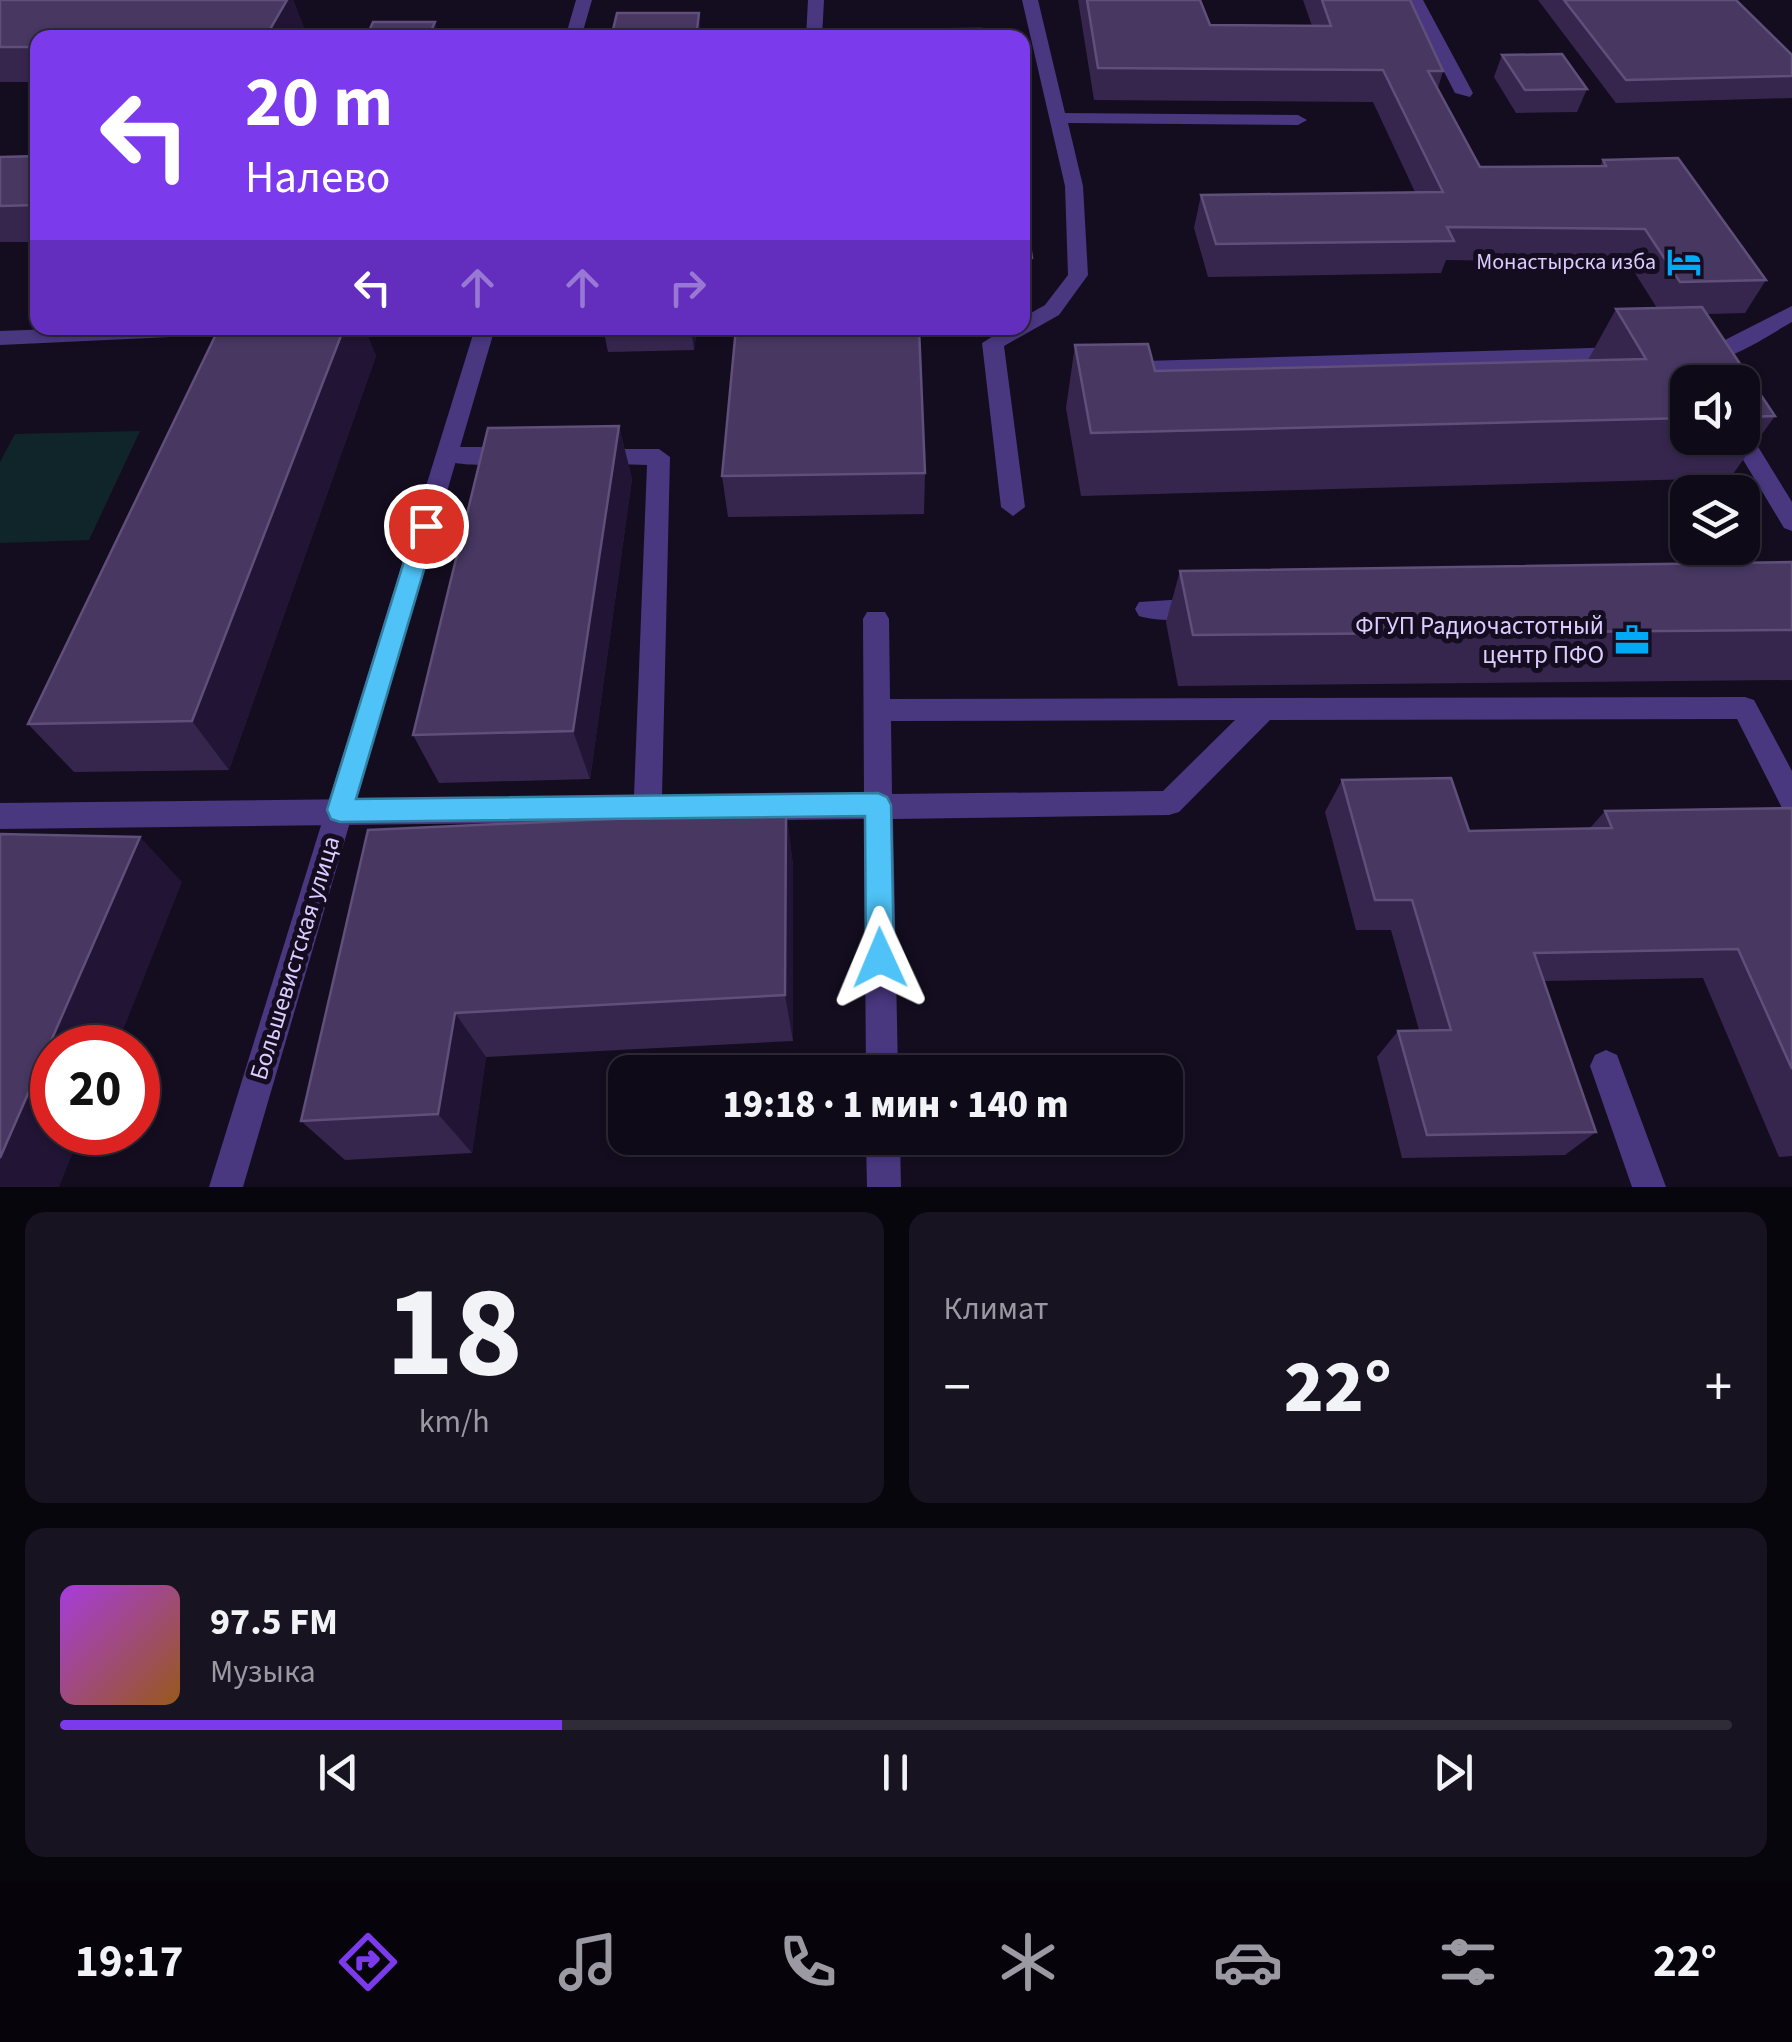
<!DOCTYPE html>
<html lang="ru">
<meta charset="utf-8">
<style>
:root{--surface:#0f0a18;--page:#181321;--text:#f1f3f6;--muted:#9b9aa2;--line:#2f2b37;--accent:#7c3aed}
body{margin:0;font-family:"Source Sans 3",sans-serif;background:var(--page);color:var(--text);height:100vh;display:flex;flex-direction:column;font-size:38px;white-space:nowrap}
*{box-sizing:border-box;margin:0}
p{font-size:32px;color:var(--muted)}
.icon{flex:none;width:55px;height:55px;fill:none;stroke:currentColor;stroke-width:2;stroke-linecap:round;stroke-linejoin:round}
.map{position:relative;height:1187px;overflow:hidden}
.drawer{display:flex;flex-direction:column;gap:25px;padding:25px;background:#08060d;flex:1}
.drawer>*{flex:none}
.hud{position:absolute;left:30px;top:30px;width:1000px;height:305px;border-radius:20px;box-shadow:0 2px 8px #0004,0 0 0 2px var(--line);background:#7c3aed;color:#fff;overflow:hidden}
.fabs{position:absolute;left:1670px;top:365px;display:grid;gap:20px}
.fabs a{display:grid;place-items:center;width:90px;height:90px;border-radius:20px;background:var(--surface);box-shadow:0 2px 8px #0004,0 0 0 2px var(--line);font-size:50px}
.speed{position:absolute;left:30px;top:1025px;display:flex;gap:20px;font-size:50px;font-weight:700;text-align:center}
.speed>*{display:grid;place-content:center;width:130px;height:130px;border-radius:50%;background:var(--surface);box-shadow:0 2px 8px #0004,0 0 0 2px var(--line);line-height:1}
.speed .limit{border:15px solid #d22;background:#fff;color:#111}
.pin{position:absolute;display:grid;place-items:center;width:85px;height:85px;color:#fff;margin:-42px;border:5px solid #fff;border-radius:50%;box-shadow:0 2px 10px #0007}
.me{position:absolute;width:110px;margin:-55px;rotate:359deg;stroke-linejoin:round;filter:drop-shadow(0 0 8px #0008)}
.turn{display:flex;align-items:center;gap:35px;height:210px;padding:0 50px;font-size:45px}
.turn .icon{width:130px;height:130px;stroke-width:2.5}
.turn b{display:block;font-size:70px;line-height:85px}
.lanes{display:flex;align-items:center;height:95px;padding:0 50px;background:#0003;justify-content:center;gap:50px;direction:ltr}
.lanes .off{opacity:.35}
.big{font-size:75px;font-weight:800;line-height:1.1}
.drawer .tile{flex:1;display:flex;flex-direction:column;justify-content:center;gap:15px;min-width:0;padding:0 35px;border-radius:20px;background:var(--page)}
.drawer .dial{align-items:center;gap:0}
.dial b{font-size:130px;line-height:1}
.song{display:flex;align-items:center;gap:30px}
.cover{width:120px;height:120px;border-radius:15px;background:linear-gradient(135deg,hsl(280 70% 55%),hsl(30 70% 35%))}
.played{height:10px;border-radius:5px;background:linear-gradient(90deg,var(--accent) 30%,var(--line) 30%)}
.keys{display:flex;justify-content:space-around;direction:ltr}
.heat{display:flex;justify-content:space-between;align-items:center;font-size:55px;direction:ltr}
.drawer .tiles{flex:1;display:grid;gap:25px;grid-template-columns:1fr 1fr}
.tile:last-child{grid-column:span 2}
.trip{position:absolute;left:608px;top:1055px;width:575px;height:100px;border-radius:20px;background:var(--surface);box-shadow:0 2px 8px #0004,0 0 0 2px var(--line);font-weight:800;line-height:100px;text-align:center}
.tabs{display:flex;height:160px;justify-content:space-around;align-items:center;background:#06040a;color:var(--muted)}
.tabs .icon{width:70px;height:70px}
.tabs .active{color:var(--accent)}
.tabs b{font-size:45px;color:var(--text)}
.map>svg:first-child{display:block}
</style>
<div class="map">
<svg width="1792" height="1187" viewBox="0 0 1792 1187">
<rect width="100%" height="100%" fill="#140d20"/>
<path fill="#10252a" d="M140 431 89 540 0 543V462L15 434Z"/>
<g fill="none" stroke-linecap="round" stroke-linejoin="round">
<g fill="#493780" fill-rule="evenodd">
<path d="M808 0H824L822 38H806Z"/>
<path d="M1022 0H1038L1065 113 1298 115 1307 120 1298 125 1068 123 1083 186 1088 275 1059 315 1004 346 1025 507 1013 516 1001 507 982 343 1006 328H1022V318L1045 305 1068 275 1065 186Z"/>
<path d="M1407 0H1423L1473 93 1470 97 1455 93Z"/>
<path d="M1792 306V322C1767 335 1712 378 1686 352L1697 345H1715Z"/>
<path d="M78 328H223L213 335 0 345V331Z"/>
<path d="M1622 347 1633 354 1630 359 1145 375 1134 368 1145 361Z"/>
<path d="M1742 431 1749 432 1792 502V531L1784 528 1730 438H1742Z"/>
<path d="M447 447H512L523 455C513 468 446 468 436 455Z"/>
<path d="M592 449H659L670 457 662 796 864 794 863 619 867 612H885L889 619 890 699 1745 697 1754 700 1792 771V811L1782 808 1737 719 1270 720 1179 812 1169 815 893 819 898 1072H866L864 819 0 829V803L634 796 647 465 584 463 581 457 584 451ZM1235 720 1163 791 892 794 891 721Z"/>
<path d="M1202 598 1211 601 1215 608 1211 615C1192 621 1158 622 1139 616L1135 609 1139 602Z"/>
<path d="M1606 1050 1617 1055 1666 1187H1632L1590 1066 1595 1055Z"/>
<path d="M866 1138H900L901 1187H867Z"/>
</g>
<g fill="#493780" fill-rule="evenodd">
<path d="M576 0H592L581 38H565Z"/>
<path d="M475 328H495L243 1187H209Z"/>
</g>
</g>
<g fill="#36264e" fill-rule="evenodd">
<path d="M0 0H293L304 28 298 38H38V82H0Z"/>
<path d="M1078 0H1200L1210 25 1312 26 1303 0H1410L1443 71 1438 88 1480 167 1600 166 1603 160 1766 280 1745 313 1707 314 1775 416 1730 478 1081 496 1066 408 1075 345 1155 371 1588 360 1616 309 1657 308 1628 262 1446 260 1441 273 1208 277 1194 228 1201 195 1415 192 1373 102 1094 100ZM1688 382H1742V438H1688Z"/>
<path d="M1538 0H1736L1792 55V98L1616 103Z"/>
<path d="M1502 55 1587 89 1577 112 1516 113 1494 77Z"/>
<path d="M38 156V242H0V157Z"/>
<path d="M1022 219 1032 258 1028 300H1022Z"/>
<path d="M219 328H364L376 356 229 770 74 772 28 724Z"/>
<path d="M603 328H697L694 350 608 352Z"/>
<path d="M619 426 632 479 590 779 439 783 413 735Z"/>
<path d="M925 473 924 514 728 517 722 476Z"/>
<path d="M1792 562V680L1178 686 1166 622 1180 571Z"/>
<path d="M1342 780 1469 831 1590 828 1605 811 1792 808V1156L1779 1157 1703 978 1544 981 1596 1132 1565 1155 1402 1158 1377 1057 1398 1031 1419 1030 1391 930H1356L1325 812Z"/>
<path d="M786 811 793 865V1041L486 1057 472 1153 345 1160 301 1121 368 830Z"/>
</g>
<g fill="#211434">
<path d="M287 0H293L304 28 298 38H265Z"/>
<path d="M699 13 702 38H696Z"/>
<path d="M435 22 440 38H428Z"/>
<path d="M344 328H364L376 356 229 770 192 721Z"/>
<path d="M691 328H697L694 350Z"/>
<path d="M619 426 632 479 590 779 573 731Z"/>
<path d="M786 811 793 865V1041L785 995Z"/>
<path d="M140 837 182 882 116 1048H52V1132H81L59 1187H0V1158Z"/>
<path d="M455 1013 486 1057 472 1153 438 1114Z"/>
</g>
<g fill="#473761" stroke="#5f4f7a" stroke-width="2.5">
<path d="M0 0H287L265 38H38V47H0Z"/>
<path d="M1087 0H1200L1210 25 1331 26 1322 0H1410L1443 71H1428L1480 167 1606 166 1603 160 1678 158 1766 280 1680 282 1645 229 1447 227 1454 241 1216 244 1201 195 1443 192 1383 70 1098 68Z"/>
<path d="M1564 0H1736L1792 55V76L1626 80Z"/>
<path d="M617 13H699L696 38H611Z"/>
<path d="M373 22H435L428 38H366Z"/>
<path d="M981 29 982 38H841L842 30Z"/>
<path d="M1562 54 1587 89 1525 90 1502 55Z"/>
<path d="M38 156V205L0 206V157Z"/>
<path d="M1022 219H1026L1032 258 1022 259Z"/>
<path d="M1702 307 1775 416 1742 417V382H1688V418L1091 433 1075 345 1148 344 1155 371 1646 359 1616 309Z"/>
<path d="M219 328H344L192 721 28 724Z"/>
<path d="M736 328H919L925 473 722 476Z"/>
<path d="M619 426 573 731 413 735 488 428Z"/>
<path d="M1792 562V630L1193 635 1180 571Z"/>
<path d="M1451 778 1469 831 1612 828 1605 811 1792 808V1069L1738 949 1534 953 1596 1132 1427 1135 1398 1031 1451 1030 1412 900H1375L1342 780Z"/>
<path d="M786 811 785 995 455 1013 438 1114 301 1121 368 830Z"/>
<path d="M0 834 140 837 0 1158Z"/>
</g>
<path fill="#4fc3f7" stroke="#337fa1" stroke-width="2.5" d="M426 518 437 526 356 799 878 793 887 797 891 805 894 958 890 967 880 971 870 967 866 958 865 816 340 822 331 819 327 810 415 526Z"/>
<defs>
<g id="hotel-bare" transform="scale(2.7)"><path d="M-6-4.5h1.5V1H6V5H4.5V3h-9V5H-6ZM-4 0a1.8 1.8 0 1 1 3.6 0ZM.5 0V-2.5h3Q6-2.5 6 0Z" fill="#00aaf7" stroke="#140d20" stroke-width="2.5" paint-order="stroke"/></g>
<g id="office-bare" transform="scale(2.7)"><path d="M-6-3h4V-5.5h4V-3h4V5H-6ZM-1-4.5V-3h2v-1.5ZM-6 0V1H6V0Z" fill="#00aaf7" stroke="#140d20" stroke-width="2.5" paint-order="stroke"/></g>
</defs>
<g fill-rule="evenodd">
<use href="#hotel-bare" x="1684" y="262"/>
<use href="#office-bare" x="1632" y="640"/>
</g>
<g text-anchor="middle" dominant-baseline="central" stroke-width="10" stroke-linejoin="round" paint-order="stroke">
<g font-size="22" fill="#dcccff" stroke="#140d20" text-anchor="end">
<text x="1656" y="262">Монастырска изба</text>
</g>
<g font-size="25" fill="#dcccff" stroke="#140d20" text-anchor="end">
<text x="1604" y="626">ФГУП Радиочастотный<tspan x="1604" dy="29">центр ПФО</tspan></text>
</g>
<g font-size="25" fill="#dcccff" stroke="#140d20">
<text transform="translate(295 958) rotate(-73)">Большевистская улица</text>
</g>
</g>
</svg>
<div class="fabs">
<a><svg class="icon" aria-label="sound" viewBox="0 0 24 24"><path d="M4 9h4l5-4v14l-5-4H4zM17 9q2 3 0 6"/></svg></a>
<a><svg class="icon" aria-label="layers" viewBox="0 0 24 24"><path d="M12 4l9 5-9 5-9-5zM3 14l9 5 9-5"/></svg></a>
</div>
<div class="speed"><div class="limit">20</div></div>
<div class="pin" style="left:426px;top:526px;background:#d93025"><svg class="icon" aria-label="arrive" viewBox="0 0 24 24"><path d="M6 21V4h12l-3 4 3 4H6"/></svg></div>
<svg class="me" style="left:880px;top:958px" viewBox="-20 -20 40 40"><path d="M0-17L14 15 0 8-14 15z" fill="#4fc3f7" stroke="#fff" stroke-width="4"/></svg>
<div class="trip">19:18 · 1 мин · 140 m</div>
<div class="hud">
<div class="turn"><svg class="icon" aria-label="left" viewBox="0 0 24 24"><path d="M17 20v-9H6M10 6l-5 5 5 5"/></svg><div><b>20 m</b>Налево</div></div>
<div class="lanes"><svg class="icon" aria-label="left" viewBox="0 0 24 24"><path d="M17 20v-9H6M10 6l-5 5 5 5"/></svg><svg class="icon off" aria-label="ahead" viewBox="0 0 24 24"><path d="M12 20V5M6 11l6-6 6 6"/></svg><svg class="icon off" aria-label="ahead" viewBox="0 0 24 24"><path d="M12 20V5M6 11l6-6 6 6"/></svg><svg class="icon off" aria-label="right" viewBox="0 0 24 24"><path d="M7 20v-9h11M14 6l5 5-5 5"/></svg></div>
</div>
</div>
<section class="drawer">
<div class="tiles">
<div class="tile dial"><b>18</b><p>km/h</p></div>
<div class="tile"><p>Климат</p>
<div class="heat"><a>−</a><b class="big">22°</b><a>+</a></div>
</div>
<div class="tile">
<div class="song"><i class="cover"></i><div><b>97.5 FM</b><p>Музыка</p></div></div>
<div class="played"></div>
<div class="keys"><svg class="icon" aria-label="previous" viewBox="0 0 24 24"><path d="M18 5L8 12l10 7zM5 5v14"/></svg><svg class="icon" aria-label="pause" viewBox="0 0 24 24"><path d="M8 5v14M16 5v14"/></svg><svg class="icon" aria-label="next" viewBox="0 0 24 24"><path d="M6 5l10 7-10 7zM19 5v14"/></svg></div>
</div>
</div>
</section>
<nav class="tabs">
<b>19:17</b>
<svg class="icon active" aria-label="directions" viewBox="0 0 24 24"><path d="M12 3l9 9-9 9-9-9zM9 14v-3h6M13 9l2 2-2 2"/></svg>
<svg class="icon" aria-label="music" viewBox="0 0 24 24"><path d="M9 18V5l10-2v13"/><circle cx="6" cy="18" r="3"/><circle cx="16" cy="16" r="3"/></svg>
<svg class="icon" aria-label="phone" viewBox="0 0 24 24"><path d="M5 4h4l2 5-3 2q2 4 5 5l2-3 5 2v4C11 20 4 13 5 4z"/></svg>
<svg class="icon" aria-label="climate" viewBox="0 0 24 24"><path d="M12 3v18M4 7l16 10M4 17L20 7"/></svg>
<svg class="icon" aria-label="car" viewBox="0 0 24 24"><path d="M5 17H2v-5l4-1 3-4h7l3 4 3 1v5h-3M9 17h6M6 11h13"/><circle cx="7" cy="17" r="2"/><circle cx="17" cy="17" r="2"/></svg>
<svg class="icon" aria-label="filters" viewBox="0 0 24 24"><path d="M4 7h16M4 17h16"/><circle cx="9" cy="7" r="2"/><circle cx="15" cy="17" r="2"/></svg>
<b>22°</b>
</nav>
